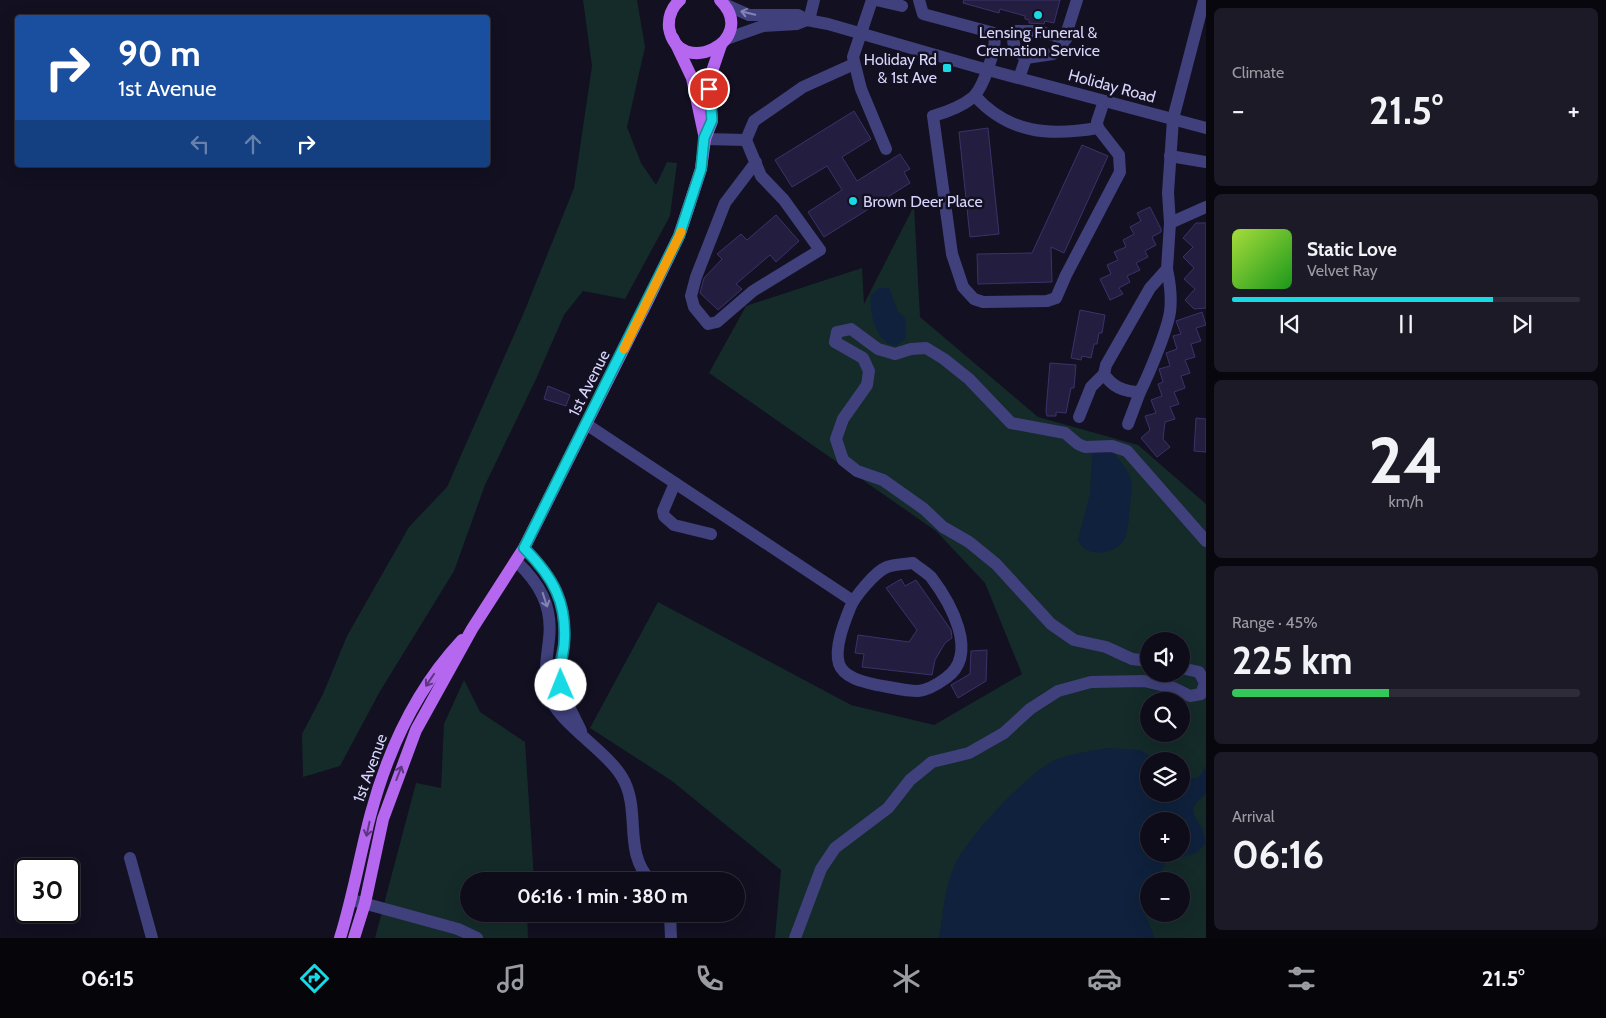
<!DOCTYPE html>
<meta charset="utf-8">
<style>
:root{--surface:#0e0c19;--page:#1c1a26;--text:#f1f3f6;--muted:#9b9ba2;--line:#2e2c38;--accent:#17dae4}
body{margin:0;font-family:Cabin,sans-serif;background:var(--page);color:var(--text);height:100vh;display:flex;flex-direction:column;font-size:19px;white-space:nowrap}
*{box-sizing:border-box;margin:0}
p{font-size:16px;color:var(--muted)}
.icon{flex:none;width:28px;height:28px;fill:none;stroke:currentColor;stroke-width:2;stroke-linecap:round;stroke-linejoin:round}
.map{position:relative;flex:1;overflow:hidden}
.side{display:flex;flex-direction:column;gap:8px;padding:8px;background:#08070e;width:400px}
.side>*{flex:none}
.banner{position:absolute;left:15px;top:15px;width:475px;height:152px;border-radius:5px;box-shadow:0 5px 20px #0002,0 0 0 1px var(--line);background:#1a4fa0;color:#fff;overflow:hidden}
.controls{position:absolute;left:1140px;top:632px;display:grid;gap:10px}
.controls a{display:grid;place-items:center;width:50px;height:50px;border-radius:50%;background:var(--surface);box-shadow:0 5px 20px #0002,0 0 0 1px var(--line);font-size:25px}
.speed{position:absolute;left:15px;top:858px;display:flex;gap:10px;font-size:25px;font-weight:700;text-align:center}
.speed>*{display:grid;place-content:center;width:65px;height:65px;border-radius:50%;background:var(--surface);box-shadow:0 5px 20px #0002,0 0 0 1px var(--line);line-height:1}
.speed .limit{border:2px solid #111;border-radius:8px;background:#fff;color:#111}
.pin{position:absolute;display:grid;place-items:center;width:42px;height:42px;color:#fff;margin:-21px;border:2px solid #fff;border-radius:50%;box-shadow:0 1px 5px #0007}
.me{position:absolute;width:55px;margin:-28px;rotate:359deg;stroke-linejoin:round;filter:drop-shadow(0 0 4px #0008)}
.turn{display:flex;align-items:center;gap:18px;height:105px;padding:0 20px;font-size:22px}
.turn .icon{width:65px;height:65px;stroke-width:2.5}
.turn b{display:block;font-size:35px;line-height:42px}
.lanes{display:flex;align-items:center;height:48px;padding:0 20px;background:#0003;justify-content:center;gap:25px;direction:ltr}
.lanes .off{opacity:.35}
.big{font-size:38px;font-weight:700;line-height:1.1}
.side .card{flex:1;display:flex;flex-direction:column;justify-content:center;gap:8px;min-width:0;padding:0 18px;border-radius:8px;background:var(--page)}
.side .dial{align-items:center;gap:0}
.dial b{font-size:65px;line-height:1}
.song{display:flex;align-items:center;gap:15px}
.cover{width:60px;height:60px;border-radius:8px;background:linear-gradient(135deg,hsl(80 70% 55%),hsl(120 70% 35%))}
.played{height:5px;border-radius:2px;background:linear-gradient(90deg,var(--accent) 75%,var(--line) 75%)}
.keys{display:flex;justify-content:space-around;direction:ltr}
.heat{display:flex;justify-content:space-between;align-items:center;font-size:28px;direction:ltr}
.charge{height:8px;border-radius:4px;background:linear-gradient(90deg,#34c759 45%,var(--line) 0)}
.trip{position:absolute;left:460px;top:872px;width:285px;height:50px;border-radius:25px;background:var(--surface);box-shadow:0 5px 20px #0002,0 0 0 1px var(--line);font-weight:700;line-height:50px;text-align:center}
.menu{display:flex;height:80px;justify-content:space-around;align-items:center;background:#06050a;color:var(--muted)}
.menu .icon{width:35px;height:35px}
.menu .active{color:var(--accent)}
.menu b{font-size:22px;color:var(--text)}
main{display:flex;flex:1;min-height:0}
.map>svg:first-child{display:block}
</style>
<main>
<div class="map">
<svg width="1206" height="938" viewBox="0 0 1206 938">
<rect width="100%" height="100%" fill="#121021"/>
<g fill="#142b29" fill-rule="evenodd">
<path d="M583 0H637L645 47 627 127 641 163 656 185 667 162 677 163 670 216 625 299 583 291 564 315 536 379 485 485 454 571 379 693 340 766 303 777 302 734 323 694 347 636 409 527 447 487 525 310 574 188 592 66Z"/>
<path d="M914 206 920 317 1038 417 1138 445 1206 504V938H775L781 870 672 781 590 728 658 602 851 705 934 725 1022 674 985 583 936 531 709 373 746 306 862 268 864 304ZM1149 641H1181V674H1149ZM1149 701H1181V734H1149ZM1149 761H1181V794H1149ZM1149 821H1181V854H1149ZM1149 881H1181V914H1149Z"/>
<path d="M464 680 480 712 525 742 534 879 532 881H469V914H527L528 938H375L416 783 441 788 444 724Z"/>
</g>
<g fill="#0f213c" fill-rule="evenodd">
<path d="M879 288H889L898 312 905 317 906 338 896 346C876 344 869 312 871 295Z"/>
<path d="M1112 450C1118 459 1128 469 1131 479 1133 484 1128 535 1125 539 1115 555 1086 559 1078 540L1090 494 1092 452Z"/>
<path d="M1107 748 1140 750 1160 761H1149V794H1181V775L1194 779 1200 776 1206 766V794C1177 814 1206 819 1205 843L1198 852 1166 862 1156 881H1149L1146 917 1155 938H939C943 914 944 890 954 867 966 838 1024 778 1051 762 1068 753 1089 752 1107 748ZM1149 821H1181V854H1149Z"/>
</g>
<g fill="#231e40" stroke="#3b326a">
<path d="M964 0H1060L1054 23 1045 21 1044 24 1029 23V20L1025 19V16L1000 9 999 13 963 3Z"/>
<path d="M854 111 871 139 842 157 857 181 900 154 910 169 904 172 910 183 824 237 808 212 842 190 827 166 792 187 775 160Z"/>
<path d="M988 128 999 234 970 237 959 132Z"/>
<path d="M1082 145 1108 156 1064 253 1051 247 1052 282 978 284 977 254 1032 253Z"/>
<path d="M1150 207 1161 229V232L1152 237 1156 245 1145 251 1148 257 1136 263 1140 270 1127 276 1130 282 1119 288 1123 294 1110 300 1100 279 1111 274 1107 265 1118 260 1114 252 1126 247 1123 240 1134 234 1130 227 1141 221 1137 213Z"/>
<path d="M776 215 799 241 776 262 770 255 736 284 742 289 718 310 700 293 704 278 722 259 717 254 741 234 747 240Z"/>
<path d="M1196 223H1206V308L1194 309 1185 300 1195 289 1184 279 1194 268 1183 257 1193 247 1183 238Z"/>
<path d="M1080 310 1105 315 1102 333H1099L1097 344H1094L1091 358 1082 356 1081 360 1071 358Z"/>
<path d="M1202 312 1206 325 1196 328 1201 341 1191 344 1195 357 1185 360 1190 373 1181 376 1185 388 1174 392 1179 404 1170 407 1175 419 1165 422 1163 439 1170 447 1157 457 1141 438 1150 430 1145 416 1156 413 1151 400 1162 396 1158 384 1163 382 1159 369 1170 366 1166 353 1177 349 1173 336 1181 334 1176 321Z"/>
<path d="M1050 363 1076 365 1074 388H1071L1066 413 1056 412V416H1047L1046 411Z"/>
<path d="M548 386 570 395 566 406 544 399Z"/>
<path d="M1196 418 1206 419V452L1194 451Z"/>
<path d="M901 579 905 586 916 580 951 630 952 638 945 643 935 660 932 675 862 667 864 654 855 653 858 635 909 642 917 630 886 588Z"/>
<path d="M987 650 986 681 958 698 951 685 970 674 971 651Z"/>
</g>
<g fill="none" stroke-linecap="round" stroke-linejoin="round">
<g stroke="#40407c" stroke-width="12">
<path d="M872 0 853 57 861 89 886 149"/>
<path d="M876 0 902 6"/>
<path d="M919 0 923 14 994 33C998 46 983 89 972 98 961 107 947 112 933 116L952 254 963 287 974 299 983 302 1047 301 1056 298 1066 275 1120 172 1119 155 1098 128 1097 122 1104 101"/>
<path d="M724 4 749 15H798L807 20 828 24 977 67 1206 128"/>
<path d="M809 20 814 0"/>
<path d="M726 39 763 26 797 24 807 20"/>
<path d="M1026 58C1016 51 1009 42 1016 31H1038L1066 39"/>
<path d="M1019 78 1026 58 1053 54 1062 47 1077 0"/>
<path d="M975 96C1009 134 1050 136 1098 128"/>
<path d="M705 139 746 140"/>
<path d="M1170 156 1206 162"/>
<path d="M756 162 725 203 696 277 691 296 694 307 708 324 717 322 753 291 820 250 784 200 761 176 746 140 754 121 803 87 854 64"/>
<path d="M1170 223 1206 207"/>
<path d="M1167 269C1170 283 1172 297 1170 312 1167 331 1149 374 1140 392 1124 392 1112 387 1104 374L1106 365 1150 288 1167 269 1170 223 1168 193 1173 119 1204 0"/>
<path d="M1079 417 1091 387 1104 374"/>
<path d="M586 424 853 601"/>
<path d="M1128 424 1140 392"/>
<path d="M675 483 663 511 664 516 674 525 711 534"/>
<path d="M524 548C553 577 567 601 564 643 563 654 559 663 559 674 560 694 573 713 581 731"/>
<path d="M517 562C539 583 553 606 549 639 547 658 543 676 549 695 557 722 606 750 622 777 642 810 622 852 651 881"/>
<path d="M913 563C919 568 926 572 931 577 950 602 980 654 946 678 938 684 928 690 918 691 905 691 890 687 877 685 864 682 844 678 839 664 834 648 844 623 850 608 854 597 876 571 887 567 895 564 905 564 913 563Z"/>
<path d="M1149 661 1132 659 1106 647 1074 640 1051 624 996 564 969 542 943 527 924 509 883 480 857 471 843 460 836 439 843 419 867 385 869 371 863 358 835 342 837 332 851 329 878 349 895 354 911 349 926 348 944 359 969 379 1011 423 1065 433 1078 444 1085 447 1112 446 1127 451 1206 541"/>
<path d="M130 858 152 938"/>
<path d="M352 900 458 929 477 938"/>
<path d="M670 914 671 938"/>
<path d="M795 938 821 869 835 848 888 808 910 780 932 762 969 753 1004 733 1030 709 1058 691 1091 682 1144 681 1174 688 1190 696 1201 694 1205 683 1199 672 1181 668"/>
</g>
<g stroke="#b667f0" stroke-width="12">
<path d="M680 0C672 7 668 17 669 28 678 80 761 41 720 0"/>
<path d="M705 139 712 121 709 80 721 45"/>
<path d="M340 938C353 897 360 854 371 813 388 750 417 688 462 640"/>
<path d="M354 938 365 903 383 819 416 730 472 629 524 548 648 300 679 236 688 209 701 169 705 139 692 78 673 38"/>
</g>
</g>
<defs><path id="oneway-shaft" d="M-6 0H5M1.5-3L5.5 0L1.5 3" fill="none" stroke-width="1.6" stroke-linecap="round" stroke-linejoin="round" transform="scale(1.25)"/></defs>
<g stroke="#8483b5">
<use href="#oneway-shaft" transform="translate(748 13) rotate(-167)"/>
<use href="#oneway-shaft" transform="translate(545 600) rotate(72)"/>
</g>
<g stroke="#5c377e">
<use href="#oneway-shaft" transform="translate(430 680) rotate(124)"/>
<use href="#oneway-shaft" transform="translate(399 773) rotate(-69)"/>
<use href="#oneway-shaft" transform="translate(368 829) rotate(102)"/>
</g>
<g fill="none" stroke-linecap="round" stroke-linejoin="round">
<g stroke="#0f8e94" stroke-width="12">
<path id="route" d="M561 685C559 670 562 660 564 646 568 603 553 577 524 548L679 236 701 169 704 138 712 120 709 89"/>
</g>
<use href="#route" stroke="#17dae4" stroke-width="9"/>
<path stroke="#f59e0b" stroke-width="9" d="M624 349 681 232"/>
</g>
<g fill="#17dae4" stroke="#121021" stroke-width="2">
<circle cx="1038" cy="15" r="5"/>
<rect x="942" y="63" width="10" height="10" rx="2.5"/>
<circle cx="853" cy="201" r="5"/>
</g>
<g text-anchor="middle" dominant-baseline="central" stroke-width="5" stroke-linejoin="round" paint-order="stroke">
<g font-size="16" fill="#d7d5fb" stroke="#121021">
<text x="1038" y="32">Lensing Funeral &amp;<tspan x="1038" dy="18">Cremation Service</tspan></text>
<text x="937" y="59" text-anchor="end">Holiday Rd<tspan x="937" dy="18">&amp; 1st Ave</tspan></text>
<text x="863" y="201" text-anchor="start">Brown Deer Place</text>
</g>
<g font-size="16" fill="#d7d5fb" stroke="#121021">
<text transform="translate(1112 86) rotate(15)">Holiday Road</text>
<text transform="translate(589 383) rotate(-63)">1st Avenue</text>
<text transform="translate(370 768) rotate(-70)">1st Avenue</text>
</g>
</g>
</svg>
<div class="controls">
<a><svg class="icon" aria-label="sound" viewBox="0 0 24 24"><path d="M4 9h4l5-4v14l-5-4H4zM17 9q2 3 0 6"/></svg></a>
<a><svg class="icon" aria-label="search" viewBox="0 0 24 24"><circle cx="10" cy="10" r="6"/><path d="M15 15l6 6"/></svg></a>
<a><svg class="icon" aria-label="layers" viewBox="0 0 24 24"><path d="M12 4l9 5-9 5-9-5zM3 14l9 5 9-5"/></svg></a>
<a>+</a>
<a>−</a>
</div>
<div class="speed"><div class="limit">30</div></div>
<div class="pin" style="left:709px;top:89px;background:#d93025"><svg class="icon" aria-label="arrive" viewBox="0 0 24 24"><path d="M6 21V4h12l-3 4 3 4H6"/></svg></div>
<svg class="me" style="left:561px;top:685px" viewBox="-20 -20 40 40"><circle r="19" fill="#fff"/><path d="M0-13L10 11 0 6-10 11z" fill="#17dae4"/></svg>
<div class="trip">06:16 · 1 min · 380 m</div>
<div class="banner">
<div class="turn"><svg class="icon" aria-label="right" viewBox="0 0 24 24"><path d="M7 20v-9h11M14 6l5 5-5 5"/></svg><div><b>90 m</b>1st Avenue</div></div>
<div class="lanes"><svg class="icon off" aria-label="left" viewBox="0 0 24 24"><path d="M17 20v-9H6M10 6l-5 5 5 5"/></svg><svg class="icon off" aria-label="ahead" viewBox="0 0 24 24"><path d="M12 20V5M6 11l6-6 6 6"/></svg><svg class="icon" aria-label="right" viewBox="0 0 24 24"><path d="M7 20v-9h11M14 6l5 5-5 5"/></svg></div>
</div>
</div>
<section class="side">
<div class="card"><p>Climate</p>
<div class="heat"><a>−</a><b class="big">21.5°</b><a>+</a></div>
</div>
<div class="card">
<div class="song"><i class="cover"></i><div><b>Static Love</b><p>Velvet Ray</p></div></div>
<div class="played"></div>
<div class="keys"><svg class="icon" aria-label="previous" viewBox="0 0 24 24"><path d="M18 5L8 12l10 7zM5 5v14"/></svg><svg class="icon" aria-label="pause" viewBox="0 0 24 24"><path d="M8 5v14M16 5v14"/></svg><svg class="icon" aria-label="next" viewBox="0 0 24 24"><path d="M6 5l10 7-10 7zM19 5v14"/></svg></div>
</div>
<div class="card dial"><b>24</b><p>km/h</p></div>
<div class="card"><p>Range · 45%</p><b class="big">225 km</b><div class="charge"></div></div>
<div class="card"><p>Arrival</p><b class="big">06:16</b></div>
</section>
</main>
<nav class="menu">
<b>06:15</b>
<svg class="icon active" aria-label="directions" viewBox="0 0 24 24"><path d="M12 3l9 9-9 9-9-9zM9 14v-3h6M13 9l2 2-2 2"/></svg>
<svg class="icon" aria-label="music" viewBox="0 0 24 24"><path d="M9 18V5l10-2v13"/><circle cx="6" cy="18" r="3"/><circle cx="16" cy="16" r="3"/></svg>
<svg class="icon" aria-label="phone" viewBox="0 0 24 24"><path d="M5 4h4l2 5-3 2q2 4 5 5l2-3 5 2v4C11 20 4 13 5 4z"/></svg>
<svg class="icon" aria-label="climate" viewBox="0 0 24 24"><path d="M12 3v18M4 7l16 10M4 17L20 7"/></svg>
<svg class="icon" aria-label="car" viewBox="0 0 24 24"><path d="M5 17H2v-5l4-1 3-4h7l3 4 3 1v5h-3M9 17h6M6 11h13"/><circle cx="7" cy="17" r="2"/><circle cx="17" cy="17" r="2"/></svg>
<svg class="icon" aria-label="filters" viewBox="0 0 24 24"><path d="M4 7h16M4 17h16"/><circle cx="9" cy="7" r="2"/><circle cx="15" cy="17" r="2"/></svg>
<b>21.5°</b>
</nav>
